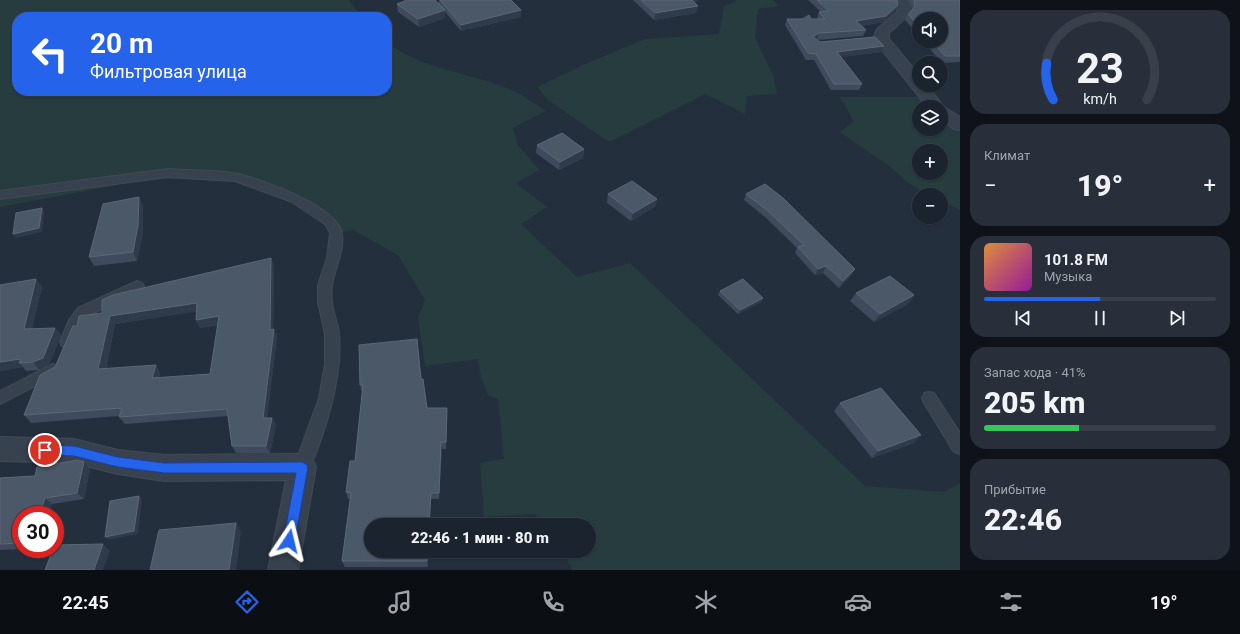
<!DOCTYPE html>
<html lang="ru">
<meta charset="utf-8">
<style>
:root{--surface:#1b232e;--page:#282f3a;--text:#f1f3f6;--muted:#a0a4aa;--line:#39404a;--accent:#2563eb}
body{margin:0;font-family:Roboto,sans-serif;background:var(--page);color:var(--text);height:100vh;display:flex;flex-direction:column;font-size:15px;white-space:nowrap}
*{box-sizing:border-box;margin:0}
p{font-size:13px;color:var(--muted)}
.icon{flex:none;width:22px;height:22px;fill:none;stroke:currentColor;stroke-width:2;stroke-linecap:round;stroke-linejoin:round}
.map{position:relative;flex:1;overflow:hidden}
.side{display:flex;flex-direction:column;gap:10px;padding:10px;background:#0f1319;width:280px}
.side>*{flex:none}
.guide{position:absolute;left:12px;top:12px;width:380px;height:84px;border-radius:16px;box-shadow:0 1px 3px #0004,0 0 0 1px var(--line);background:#2563eb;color:#fff;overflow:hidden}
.buttons{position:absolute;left:912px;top:12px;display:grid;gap:8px}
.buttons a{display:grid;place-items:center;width:36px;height:36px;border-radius:50%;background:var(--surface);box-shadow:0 1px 3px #0004,0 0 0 1px var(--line);font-size:20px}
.speed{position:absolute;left:12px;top:506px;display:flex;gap:8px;font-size:20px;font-weight:700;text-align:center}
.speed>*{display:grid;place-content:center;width:52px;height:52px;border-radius:50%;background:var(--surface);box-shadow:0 1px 3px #0004,0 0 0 1px var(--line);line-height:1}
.speed .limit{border:6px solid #d22;background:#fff;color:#111}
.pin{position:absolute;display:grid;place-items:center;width:34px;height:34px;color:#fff;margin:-17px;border:2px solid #fff;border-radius:50%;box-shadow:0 1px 4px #0007}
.me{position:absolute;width:44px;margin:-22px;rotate:10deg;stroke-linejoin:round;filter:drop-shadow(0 0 3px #0008)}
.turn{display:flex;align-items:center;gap:14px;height:84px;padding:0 12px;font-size:18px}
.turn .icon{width:52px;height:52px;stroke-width:2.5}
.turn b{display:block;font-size:28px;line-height:34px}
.big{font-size:30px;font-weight:800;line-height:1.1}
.side .widget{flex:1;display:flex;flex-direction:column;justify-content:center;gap:6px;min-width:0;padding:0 14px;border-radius:16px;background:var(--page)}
.side .dial{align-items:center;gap:0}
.dial svg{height:104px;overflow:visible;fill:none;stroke:var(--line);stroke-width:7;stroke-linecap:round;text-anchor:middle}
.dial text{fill:var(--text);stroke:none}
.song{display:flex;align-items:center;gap:12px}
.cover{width:48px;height:48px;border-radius:6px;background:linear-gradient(135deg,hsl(30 70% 55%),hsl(300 70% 35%))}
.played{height:4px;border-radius:2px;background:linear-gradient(90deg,var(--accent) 50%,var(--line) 50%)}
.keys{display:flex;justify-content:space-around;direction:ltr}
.heat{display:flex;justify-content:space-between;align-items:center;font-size:22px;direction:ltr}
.charge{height:6px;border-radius:3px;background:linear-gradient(90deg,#34c759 41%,var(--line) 0)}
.trip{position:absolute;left:364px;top:518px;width:232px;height:40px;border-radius:20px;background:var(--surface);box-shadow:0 1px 3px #0004,0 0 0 1px var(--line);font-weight:800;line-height:40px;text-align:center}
.dock{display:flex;height:64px;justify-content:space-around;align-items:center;background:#0b0e12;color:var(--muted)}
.dock .icon{width:28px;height:28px}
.dock .on{color:var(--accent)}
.dock b{font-size:18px;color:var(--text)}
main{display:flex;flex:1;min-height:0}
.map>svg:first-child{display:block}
</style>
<main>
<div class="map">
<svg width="960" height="570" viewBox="0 0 960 570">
<rect width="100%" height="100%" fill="#242f3e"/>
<g fill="#263c3f" fill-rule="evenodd">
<path d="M0 0H349L361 17H17V91H387V42C422 70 469 72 509 89 522 94 534 104 546 111L513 128 518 145 539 170 516 183 547 207 521 224 577 277 630 263 865 486 944 492 960 483V570H572L563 551H589V525H544L535 514 484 517 480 463 504 459 498 399 488 395 481 377 478 359 425 366 418 319 425 300 398 255 353 230 342 232 293 203 247 184 233 181 154 178 0 207Z"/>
<path d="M736 0H773L779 6 758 9 755 38 773 75 777 94 747 96 745 114 705 94 609 142 548 100 537 87 583 65 645 39 719 34 724 6 735 2Z"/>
<path d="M840 97H919L929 107H919V129H941V117L960 132V210L941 201V195C915 195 903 176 884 162 869 152 854 142 840 132L854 121ZM919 151H941V173H919Z"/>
</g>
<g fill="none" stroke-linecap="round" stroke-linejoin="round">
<g stroke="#414a57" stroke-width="2">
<g id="lane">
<path d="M168 169C190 171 216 169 238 174 261 179 339 207 342 234 345 257 328 277 332 302 333 313 338 323 339 334 343 376 325 434 308 472L302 474 296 472 294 467 319 398 325 364V334L318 302V285L327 258 330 233 326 225 292 202 235 181 168 177 0 199V191Z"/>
<path d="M137 281 142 283 144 286 142 289 88 316 80 326 72 346 67 348 62 346 60 342 69 320 78 308Z"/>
<path d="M53 364 58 366 60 370 58 374 0 404V391Z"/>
<path d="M929 392 934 393 960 433V454L954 452 924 403 922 398 924 393Z"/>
</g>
</g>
<g stroke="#414a57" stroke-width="2">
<g id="street">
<path d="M894 0H908L911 13 889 33V39L919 75V85H927L944 107 960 117V130L954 129 941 119V107H927L873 39 877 29 897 12Z"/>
<path d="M0 437 74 439 118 450 164 455 302 454 312 458 316 467 298 570H268L286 480 164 481 118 474 74 463 0 461Z"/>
</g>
</g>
<use href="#lane" fill="#38414e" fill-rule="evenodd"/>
<use href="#street" fill="#38414e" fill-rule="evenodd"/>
</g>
<g fill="#3f4b5c" fill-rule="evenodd">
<path d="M439 0H511L521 17 461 31 445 12V18L419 27 398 12 397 4H439Z"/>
<path d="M633 0H698L697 1 694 2 698 6 696 13 654 20Z"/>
<path d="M808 0H897L895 11 883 22 862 26 866 30 863 36 816 40 820 42 881 52 841 57 862 84 859 90H831L814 60H806L785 25 787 19H818L817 18 819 12H821Z"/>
<path d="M909 0H960V62L942 63 923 41H941L919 19V36L905 20 908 14 912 10Z"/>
<path d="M537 145 584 149 583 158 559 170 536 153Z"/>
<path d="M608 194 657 199 655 207 631 221 607 203Z"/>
<path d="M746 194 855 269 851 276 839 288 823 273 815 275 795 253 797 248 765 217 744 200Z"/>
<path d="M143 206V233L137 261 94 266 89 257Z"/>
<path d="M271 258 274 266 273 329H274L277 337 267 418H272L276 425 270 453H236L232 446 228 416 125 424 119 417V416L31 423 24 415 55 367 77 326 102 313ZM196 311 200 328 218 325 210 374 159 378 160 373 106 369 115 324Z"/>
<path d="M0 285 42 287 32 329 55 328 61 335 49 365 39 370 26 371 23 367 0 371Z"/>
<path d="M720 291 763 298 761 302 738 314 718 295Z"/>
<path d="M856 293 914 295 908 304 874 322 850 301Z"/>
<path d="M421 379 427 408 447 415 446 449H442L439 499H431L371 551H428V567H345L342 561 350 499H348L346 492 355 461 362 393 360 385Z"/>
<path d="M840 403 914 443 872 458 834 411Z"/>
<path d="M90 469 84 499 52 504 21 515V549H24L0 550V478L35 476Z"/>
</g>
<g fill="#2f3b4b">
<path d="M687 0H698L697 1 686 3Z"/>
<path d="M898 5 895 11 883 22 853 27 856 21Z"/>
<path d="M698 6 696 13 654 20 655 13Z"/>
<path d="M445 10V18L419 27 418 19Z"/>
<path d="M521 10V17L461 31V25Z"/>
<path d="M819 33 817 40 811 43 813 37Z"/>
<path d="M884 46 881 52 834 58 837 52Z"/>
<path d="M584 149 583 158 559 170 560 162Z"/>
<path d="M139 197 143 206V233L137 261 133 252Z"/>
<path d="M657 199 655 207 631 221 633 213Z"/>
<path d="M42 208 44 212 42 232 16 238 13 234Z"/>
<path d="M271 258 274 266 273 337 270 330Z"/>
<path d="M826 266 823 273 815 275 818 269Z"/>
<path d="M855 269 851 276 839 288 843 281Z"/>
<path d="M36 279 42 287 30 337 24 329Z"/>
<path d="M914 295 908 304 874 322 880 314Z"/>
<path d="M763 298 761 302 738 314 740 310Z"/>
<path d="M197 303 201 311 115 324 104 377 98 369 110 316Z"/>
<path d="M219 316 222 324 200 328 196 320Z"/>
<path d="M55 328 61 335 49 365 39 370 33 362Z"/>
<path d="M274 329 277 337 266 425 263 418Z"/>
<path d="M21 359 19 363 23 367 0 371V362Z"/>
<path d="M156 365 160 373 157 386 152 378Z"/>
<path d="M272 418 276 425 270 453 266 446Z"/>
<path d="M921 435 914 443 872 458 878 451Z"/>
<path d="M441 442 442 449 439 499V493Z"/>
<path d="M84 462 90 469 84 499 77 493Z"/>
<path d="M431 493V499L430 525H429Z"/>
<path d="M139 496 142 499 138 534 108 540 105 537Z"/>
<path d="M45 498 52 504 49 515H39Z"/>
<path d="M236 523 241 532 236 570H229Z"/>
<path d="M103 544 110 551 103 570H94Z"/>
<path d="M427 551H428V567L427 561Z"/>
</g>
<g fill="#4b5868" stroke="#5c6777" fill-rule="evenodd">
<path d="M407 0H435L445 10 418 19 397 4Z"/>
<path d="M440 0H511L521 10 461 25Z"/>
<path d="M641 0H692L698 6 655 13Z"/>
<path d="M817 0H897L898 5 886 16 856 21 866 30 819 33 813 37 820 42 875 37 884 46 837 52 862 84H834L816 54 808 53 787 19H803L809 15 811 19H825L819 12 829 11Z"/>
<path d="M914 0H960V56H945L932 41H941V19H919V27L908 14 915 7Z"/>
<path d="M562 133 584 149 560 162 537 145Z"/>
<path d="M632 181 657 199 633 213 608 194Z"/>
<path d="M765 184 783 198 855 269 843 281 826 266 818 269 798 247 804 245 768 211 746 194Z"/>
<path d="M139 197 138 225 133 252 89 257 103 204Z"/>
<path d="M42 208 39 228 13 234 16 213Z"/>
<path d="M271 258 270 330 274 329 263 418H272L266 446H232L227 409 119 417 122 408 24 415 40 375 55 367 73 326H77L79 316 102 313V300L113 295ZM197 303 196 320 219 316 210 374 152 378 156 365 98 369 110 316Z"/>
<path d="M890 276 914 295 880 314 856 293Z"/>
<path d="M36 279 24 329 55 328 43 358 33 362 19 363 21 359 0 362V285Z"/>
<path d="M743 279 763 298 740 310 720 291Z"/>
<path d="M417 339 421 379H423L427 408H447L446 442H441L439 493H431L429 525H371V551H427V561H342L351 493 346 492 350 461H355L363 385H360L359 345Z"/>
<path d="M881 388 921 435 878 451 840 403Z"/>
<path d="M78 460 84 462 77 493 45 498 39 515H21V543L0 544V478L35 476 37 467Z"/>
<path d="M139 496 134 531 105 537 110 501Z"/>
<path d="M236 523 229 570H150L159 530Z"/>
<path d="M103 544 94 570H45L53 549H55V545Z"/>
</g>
<path fill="#2563eb" stroke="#184099" d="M45 445 74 446 118 457 164 463 302 462 306 464 308 467 295 541 293 545 289 547 285 545 283 541 296 473H164L118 467 74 456 45 455 41 454 39 450 41 447Z"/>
</svg>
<div class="buttons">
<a><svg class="icon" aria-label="sound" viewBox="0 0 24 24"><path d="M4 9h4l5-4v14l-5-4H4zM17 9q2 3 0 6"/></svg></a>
<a><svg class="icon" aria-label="search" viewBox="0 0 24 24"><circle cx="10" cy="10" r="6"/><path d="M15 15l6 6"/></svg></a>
<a><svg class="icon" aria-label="layers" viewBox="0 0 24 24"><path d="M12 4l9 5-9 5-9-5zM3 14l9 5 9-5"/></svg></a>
<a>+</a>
<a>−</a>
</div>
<div class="speed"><div class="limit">30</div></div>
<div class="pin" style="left:45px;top:450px;background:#d93025"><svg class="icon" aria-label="arrive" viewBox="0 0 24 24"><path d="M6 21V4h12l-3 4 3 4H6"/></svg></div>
<svg class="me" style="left:289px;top:541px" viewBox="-20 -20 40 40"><path d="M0-17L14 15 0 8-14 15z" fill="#2563eb" stroke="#fff" stroke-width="4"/></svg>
<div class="trip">22:46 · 1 мин · 80 m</div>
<div class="guide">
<div class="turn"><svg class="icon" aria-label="left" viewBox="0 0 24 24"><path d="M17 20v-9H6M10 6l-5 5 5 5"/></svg><div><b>20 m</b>Фильтровая улица</div></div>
</div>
</div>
<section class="side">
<div class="widget dial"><svg viewBox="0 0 100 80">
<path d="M14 69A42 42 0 1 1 86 69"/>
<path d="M14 69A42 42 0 0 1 9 41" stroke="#2563eb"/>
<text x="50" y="56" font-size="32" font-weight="700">23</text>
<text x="50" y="72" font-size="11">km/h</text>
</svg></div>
<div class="widget"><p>Климат</p>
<div class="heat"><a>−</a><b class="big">19°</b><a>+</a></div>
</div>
<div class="widget">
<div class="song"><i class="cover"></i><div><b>101.8 FM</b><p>Музыка</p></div></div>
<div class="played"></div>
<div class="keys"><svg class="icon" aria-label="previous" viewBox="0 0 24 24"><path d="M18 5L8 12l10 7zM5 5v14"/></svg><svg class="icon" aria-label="pause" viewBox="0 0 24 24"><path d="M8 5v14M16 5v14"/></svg><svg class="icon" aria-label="next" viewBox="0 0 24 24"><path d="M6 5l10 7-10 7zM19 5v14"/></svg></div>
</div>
<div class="widget"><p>Запас хода · 41%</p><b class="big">205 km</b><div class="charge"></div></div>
<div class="widget"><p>Прибытие</p><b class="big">22:46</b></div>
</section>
</main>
<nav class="dock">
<b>22:45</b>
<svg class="icon on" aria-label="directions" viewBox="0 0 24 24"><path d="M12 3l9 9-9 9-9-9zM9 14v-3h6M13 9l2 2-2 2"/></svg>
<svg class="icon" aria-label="music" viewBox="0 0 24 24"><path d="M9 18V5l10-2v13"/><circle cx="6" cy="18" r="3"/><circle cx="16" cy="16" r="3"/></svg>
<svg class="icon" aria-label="phone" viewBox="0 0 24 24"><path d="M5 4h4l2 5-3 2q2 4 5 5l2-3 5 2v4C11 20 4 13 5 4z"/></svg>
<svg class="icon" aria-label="climate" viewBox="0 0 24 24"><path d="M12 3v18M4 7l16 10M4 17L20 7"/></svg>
<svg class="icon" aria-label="car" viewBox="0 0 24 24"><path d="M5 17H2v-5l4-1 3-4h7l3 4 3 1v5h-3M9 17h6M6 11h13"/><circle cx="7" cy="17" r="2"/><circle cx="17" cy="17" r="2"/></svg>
<svg class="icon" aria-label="filters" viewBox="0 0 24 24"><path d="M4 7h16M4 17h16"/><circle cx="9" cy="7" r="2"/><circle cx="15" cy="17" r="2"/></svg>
<b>19°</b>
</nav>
